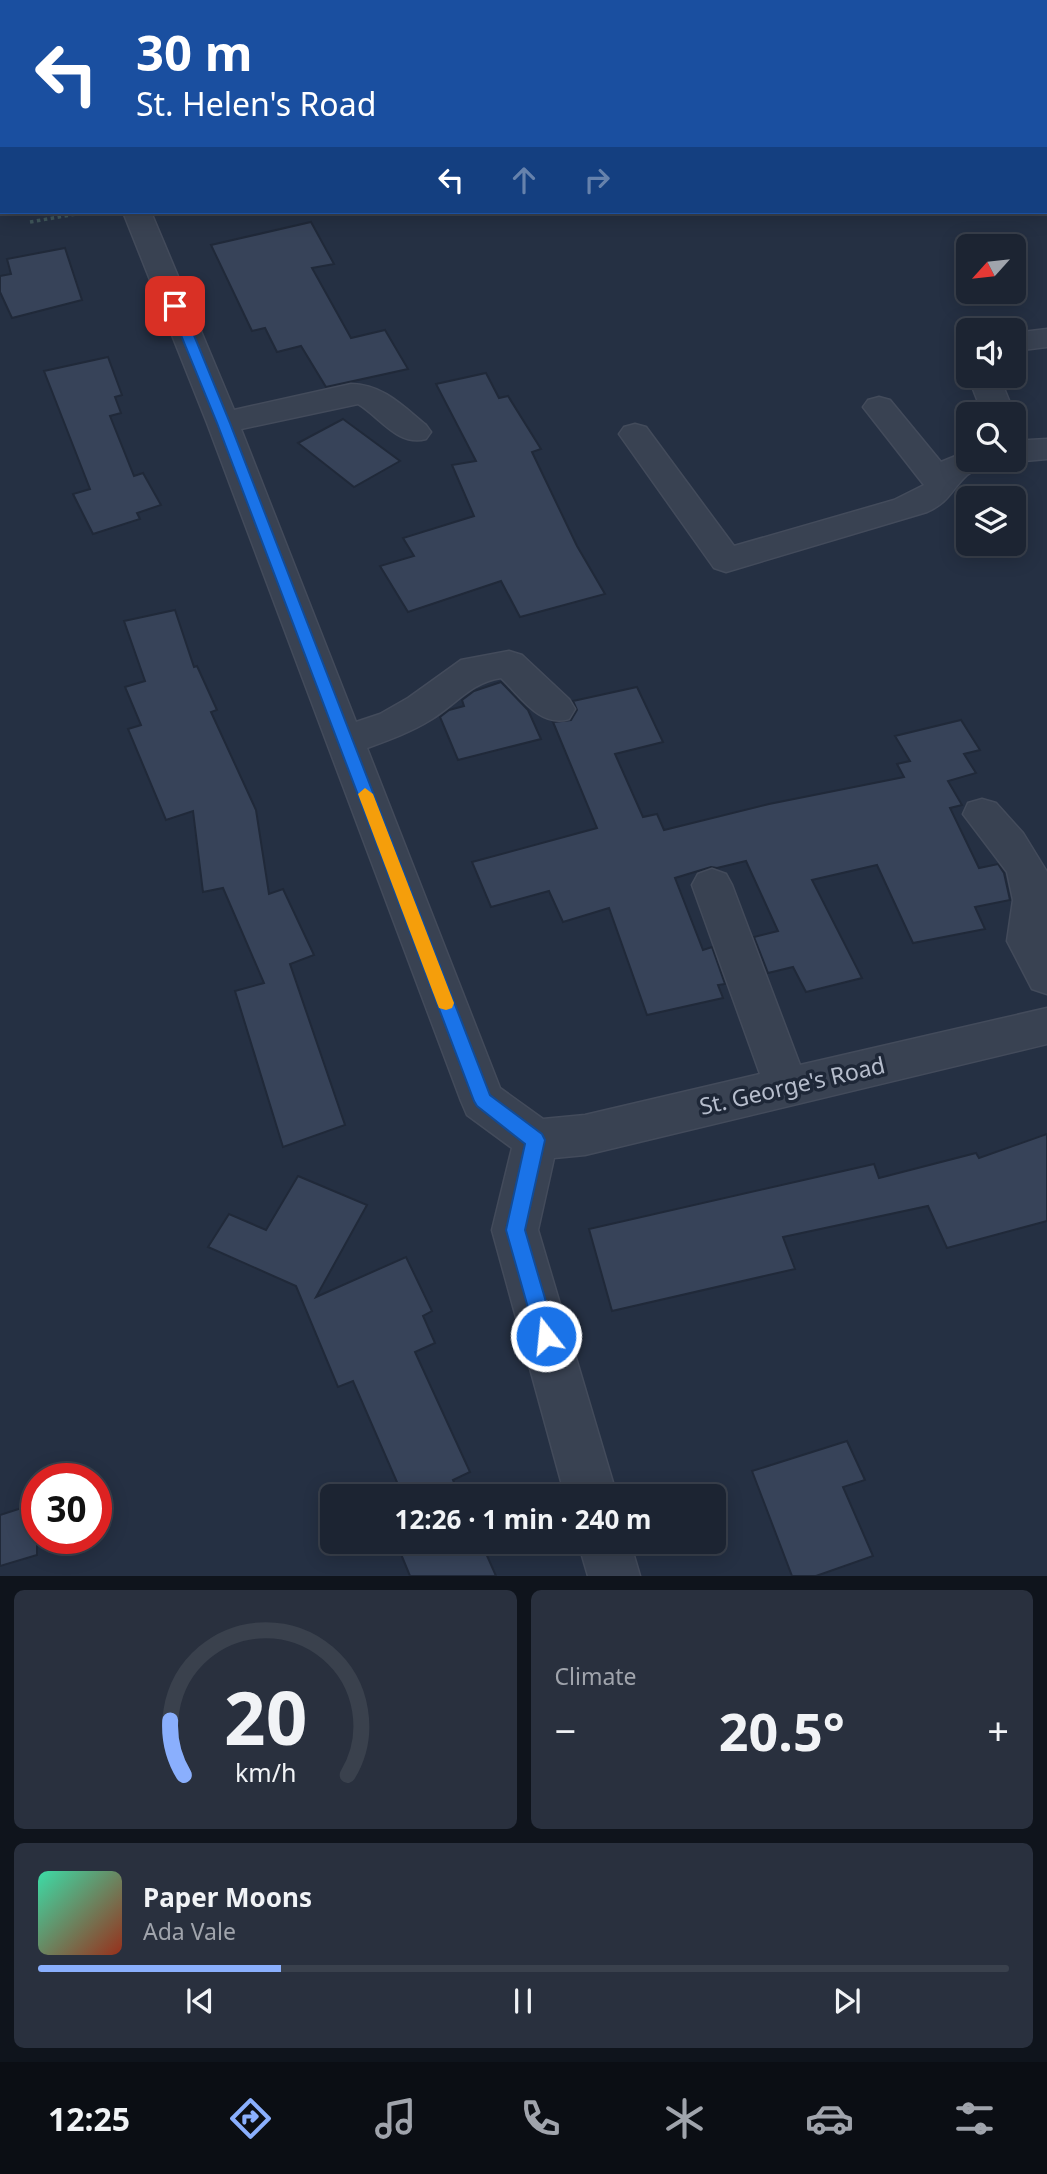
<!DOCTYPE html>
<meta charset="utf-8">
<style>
:root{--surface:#1c2432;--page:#29303e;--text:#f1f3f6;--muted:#a0a4ac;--line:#3a414d;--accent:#8aaffd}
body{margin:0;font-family:"Noto Sans",sans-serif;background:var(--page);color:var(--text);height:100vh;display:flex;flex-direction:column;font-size:26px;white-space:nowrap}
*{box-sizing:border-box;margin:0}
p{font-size:23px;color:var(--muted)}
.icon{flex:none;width:38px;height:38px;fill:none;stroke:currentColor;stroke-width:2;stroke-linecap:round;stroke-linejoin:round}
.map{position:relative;height:1576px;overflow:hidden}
.sheet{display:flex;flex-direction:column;gap:14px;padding:14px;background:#0f141c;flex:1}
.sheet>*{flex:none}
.hud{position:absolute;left:0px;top:0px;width:1048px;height:214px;box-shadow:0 4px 18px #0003,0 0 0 2px var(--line);background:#1a4fa0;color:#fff;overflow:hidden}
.needle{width:46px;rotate:243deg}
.tools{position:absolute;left:956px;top:234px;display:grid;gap:14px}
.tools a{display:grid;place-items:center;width:70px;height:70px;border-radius:10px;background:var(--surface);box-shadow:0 4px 18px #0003,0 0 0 2px var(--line);font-size:35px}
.speed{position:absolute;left:21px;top:1463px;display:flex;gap:14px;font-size:35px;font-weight:700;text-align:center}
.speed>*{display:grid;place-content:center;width:91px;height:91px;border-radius:50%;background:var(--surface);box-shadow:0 4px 18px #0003,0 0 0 2px var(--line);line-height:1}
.speed .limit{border:10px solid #d22;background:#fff;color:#111}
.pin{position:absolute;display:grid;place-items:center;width:60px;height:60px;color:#fff;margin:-30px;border-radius:14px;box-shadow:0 4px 10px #0006}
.me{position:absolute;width:77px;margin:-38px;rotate:344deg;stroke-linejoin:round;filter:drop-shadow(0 0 5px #0008)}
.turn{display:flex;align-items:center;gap:24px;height:147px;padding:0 21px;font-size:32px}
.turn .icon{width:91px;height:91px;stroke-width:2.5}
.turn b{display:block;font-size:49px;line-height:60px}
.lanes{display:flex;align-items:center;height:66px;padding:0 21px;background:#0003;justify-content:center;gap:35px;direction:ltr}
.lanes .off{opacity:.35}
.big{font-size:52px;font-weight:700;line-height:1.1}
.sheet .card{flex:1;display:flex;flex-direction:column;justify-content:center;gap:10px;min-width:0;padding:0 24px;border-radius:10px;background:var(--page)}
.sheet .dial{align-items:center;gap:0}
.dial svg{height:182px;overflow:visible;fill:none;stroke:var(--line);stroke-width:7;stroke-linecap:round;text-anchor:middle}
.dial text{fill:var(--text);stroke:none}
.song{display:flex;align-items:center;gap:21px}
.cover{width:84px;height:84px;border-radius:10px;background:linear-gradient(135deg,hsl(160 70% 55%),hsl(10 70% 35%))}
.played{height:7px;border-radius:4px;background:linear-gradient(90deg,var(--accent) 25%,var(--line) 25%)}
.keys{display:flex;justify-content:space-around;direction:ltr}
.heat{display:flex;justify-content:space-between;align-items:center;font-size:38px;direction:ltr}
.sheet .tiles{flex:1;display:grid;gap:14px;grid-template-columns:1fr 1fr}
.card:last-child{grid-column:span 2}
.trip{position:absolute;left:320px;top:1484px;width:406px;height:70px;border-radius:10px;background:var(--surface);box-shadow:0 4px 18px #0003,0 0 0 2px var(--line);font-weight:700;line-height:70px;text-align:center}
.dock{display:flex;height:112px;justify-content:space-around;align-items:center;background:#0b0e14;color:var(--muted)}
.dock .icon{width:49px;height:49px}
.dock .current{color:var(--accent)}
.dock b{font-size:32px;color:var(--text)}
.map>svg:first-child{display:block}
</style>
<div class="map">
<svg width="1047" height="1576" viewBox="0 0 1047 1576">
<rect width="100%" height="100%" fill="#253043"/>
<g fill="#374359" stroke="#202939" stroke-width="2">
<path d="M311 222 334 264 312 268 351 338 385 330 408 369 326 387 301 346 277 352 265 328 252 331 211 245Z"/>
<path d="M65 248 82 300 12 318 0 292V276L11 274 7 259Z"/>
<path d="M108 357 122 395 115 397 121 413 110 416 134 476 143 473 161 505 137 513 140 519 93 534 73 494 90 489 44 371Z"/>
<path d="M486 373 499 398 508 396 541 449 532 452 577 546 605 594 520 617 501 581 408 612 380 566 414 556 403 538 474 516 452 465 476 461 436 384Z"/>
<path d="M343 419 400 461 354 487 298 443Z"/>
<path d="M175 610 194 667 197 666 217 710 211 712 256 810 269 894 283 889 314 955 290 964 345 1125 283 1147 235 991 264 983 223 888 203 892 193 811 166 820 128 729 141 725 125 687 145 681 124 621Z"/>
<path d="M501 682 528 710 541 739 458 760 440 717 449 710 464 706 462 700 474 691Z"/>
<path d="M637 687 663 742 615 754 643 817 657 814 664 830 769 804 904 777 897 764 910 761 895 736 961 720 980 750 964 754 976 773 948 781 962 805 950 808 979 868 998 864 1004 873 1010 900 975 907 985 929 913 943 877 865 812 880 862 978 806 992 793 967 768 973 754 937 778 931 746 861 717 868 711 867 675 878 703 950 712 947 725 984 718 985 723 998 647 1015 609 908 563 922 549 891 491 907 472 862 597 828 553 722 571 720 577 710 573 701Z"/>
<path d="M1047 1134V1221L947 1248 928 1206 783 1237 795 1269 612 1311 589 1229 874 1164 879 1178 976 1153 979 1158Z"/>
<path d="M298 1176 367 1205 316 1297 406 1257 432 1311 423 1316 435 1343 415 1352 470 1472 453 1480 460 1496H403L353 1381 338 1387 296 1286 208 1247 229 1214 266 1230Z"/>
<path d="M847 1441 865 1480 843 1487 873 1556 816 1576H792L752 1471Z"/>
<path d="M37 1503V1555L0 1566V1515Z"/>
<path d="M396 1542H481L496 1576H410Z"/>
</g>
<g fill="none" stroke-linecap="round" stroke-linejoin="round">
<g stroke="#434b5b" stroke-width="3">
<g id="minor">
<path d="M424 0H448L449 2H425Z"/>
<path d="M930 0H955L956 2H931Z"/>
<rect x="1046" y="93" width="1" height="17"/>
<path d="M0 198 2 212H12L0 214Z"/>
<path d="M123 212H151L234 410 351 384C382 384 403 406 426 425L431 432 426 439C398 447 380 417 358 404L241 429 356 722 380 714 408 698 461 660 509 651 522 655 569 699 575 709 569 719C540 728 521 697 501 678 472 682 456 704 432 719 411 732 389 740 367 748L500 1088 543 1119 585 1115 760 1074 692 885 698 874 712 869 726 874 732 885 800 1065 1047 1008V1044L585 1155 554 1158 538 1230 617 1496H565L492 1230 512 1148 467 1115 461 1101 207 423Z"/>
<path d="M1047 329V347L1013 351V333Z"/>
<path d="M968 376H999L1015 415 1013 418V415H983Z"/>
<path d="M879 397 890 400 941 462 968 451V460H988C982 470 972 469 965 477 950 492 949 502 927 512L726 572 714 568 619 434 624 427 635 424 646 427 734 546 894 500 924 485 863 407 868 400Z"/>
<path d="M1047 439V459L1013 462 1005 460H1013V441Z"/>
<path d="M982 799 996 803 1023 833 1047 872V994L1032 989 1007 941 1013 900 1007 872 963 814 968 803Z"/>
<path d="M578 1542H630L640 1576H588Z"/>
</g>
</g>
<path stroke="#40575b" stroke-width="3.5" stroke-dasharray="3.5 3.5" stroke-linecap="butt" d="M30 222 88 212"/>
<use href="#minor" fill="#394252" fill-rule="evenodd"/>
</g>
<path fill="#1a73e8" stroke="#114b97" stroke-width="2" d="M175 302 182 306 230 423 490 1095 542 1134 545 1140 525 1230 556 1336 553 1343 546 1346 539 1343 536 1336 506 1230 525 1144 477 1106 474 1101 217 423 169 306Z"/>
<path fill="#f59e0b" d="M365 788 373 794 454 1003 452 1008 446 1010 439 1008 437 1003 358 794Z"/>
<g text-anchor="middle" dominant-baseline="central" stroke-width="7" stroke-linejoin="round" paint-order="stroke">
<g font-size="23" fill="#b6bdcc" stroke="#1e2737">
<text transform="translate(792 1085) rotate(-13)">St. George's Road</text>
</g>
</g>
</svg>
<div class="tools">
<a><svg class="needle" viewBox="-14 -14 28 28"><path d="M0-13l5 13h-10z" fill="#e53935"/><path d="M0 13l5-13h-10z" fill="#a0a4ac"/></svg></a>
<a><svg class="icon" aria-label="sound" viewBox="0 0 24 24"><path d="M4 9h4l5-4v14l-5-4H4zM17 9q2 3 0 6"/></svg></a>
<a><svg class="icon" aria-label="search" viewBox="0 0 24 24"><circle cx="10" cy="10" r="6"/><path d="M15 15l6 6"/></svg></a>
<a><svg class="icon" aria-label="layers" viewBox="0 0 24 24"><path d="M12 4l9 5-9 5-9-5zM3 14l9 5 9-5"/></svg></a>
</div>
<div class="speed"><div class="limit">30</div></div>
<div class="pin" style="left:175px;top:306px;background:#d93025"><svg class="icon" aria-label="arrive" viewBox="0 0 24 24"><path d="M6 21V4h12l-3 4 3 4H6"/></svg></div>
<svg class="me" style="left:546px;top:1336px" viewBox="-20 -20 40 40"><circle r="17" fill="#1a73e8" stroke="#fff" stroke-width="3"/><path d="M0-11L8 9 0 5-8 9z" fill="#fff"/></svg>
<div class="trip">12:26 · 1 min · 240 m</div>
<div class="hud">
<div class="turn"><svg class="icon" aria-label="left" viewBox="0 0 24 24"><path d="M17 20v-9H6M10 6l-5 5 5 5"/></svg><div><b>30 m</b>St. Helen's Road</div></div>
<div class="lanes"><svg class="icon" aria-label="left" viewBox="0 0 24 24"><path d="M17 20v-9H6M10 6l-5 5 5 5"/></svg><svg class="icon off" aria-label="ahead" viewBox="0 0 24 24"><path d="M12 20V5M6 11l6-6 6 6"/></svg><svg class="icon off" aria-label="right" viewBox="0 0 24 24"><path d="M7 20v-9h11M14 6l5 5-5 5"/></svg></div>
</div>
</div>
<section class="sheet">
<div class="tiles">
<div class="card dial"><svg viewBox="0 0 100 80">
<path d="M14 69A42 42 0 1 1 86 69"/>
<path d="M14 69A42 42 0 0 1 8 45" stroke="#8aaffd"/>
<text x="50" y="56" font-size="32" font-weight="700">20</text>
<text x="50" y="72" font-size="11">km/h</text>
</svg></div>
<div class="card"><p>Climate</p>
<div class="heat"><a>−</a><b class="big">20.5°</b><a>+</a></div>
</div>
<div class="card">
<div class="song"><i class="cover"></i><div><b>Paper Moons</b><p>Ada Vale</p></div></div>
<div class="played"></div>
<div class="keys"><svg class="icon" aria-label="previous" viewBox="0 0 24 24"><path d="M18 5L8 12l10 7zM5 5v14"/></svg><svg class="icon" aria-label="pause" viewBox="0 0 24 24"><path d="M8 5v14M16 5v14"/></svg><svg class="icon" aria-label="next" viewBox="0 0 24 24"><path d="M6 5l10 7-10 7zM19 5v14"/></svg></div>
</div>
</div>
</section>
<nav class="dock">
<b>12:25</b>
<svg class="icon current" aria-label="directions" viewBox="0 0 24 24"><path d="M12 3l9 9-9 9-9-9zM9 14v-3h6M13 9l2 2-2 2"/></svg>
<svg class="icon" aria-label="music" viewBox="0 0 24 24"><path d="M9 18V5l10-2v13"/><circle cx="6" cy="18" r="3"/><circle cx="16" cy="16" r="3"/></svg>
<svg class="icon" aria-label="phone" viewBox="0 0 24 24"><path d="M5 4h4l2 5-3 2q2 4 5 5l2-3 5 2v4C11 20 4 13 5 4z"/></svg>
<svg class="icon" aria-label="climate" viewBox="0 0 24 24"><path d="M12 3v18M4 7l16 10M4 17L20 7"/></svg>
<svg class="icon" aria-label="car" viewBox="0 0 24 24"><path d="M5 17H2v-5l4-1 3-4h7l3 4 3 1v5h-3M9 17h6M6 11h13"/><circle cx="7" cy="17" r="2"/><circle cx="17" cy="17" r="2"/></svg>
<svg class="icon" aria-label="filters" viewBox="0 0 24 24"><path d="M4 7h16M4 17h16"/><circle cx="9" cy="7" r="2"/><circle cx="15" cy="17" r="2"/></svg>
</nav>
